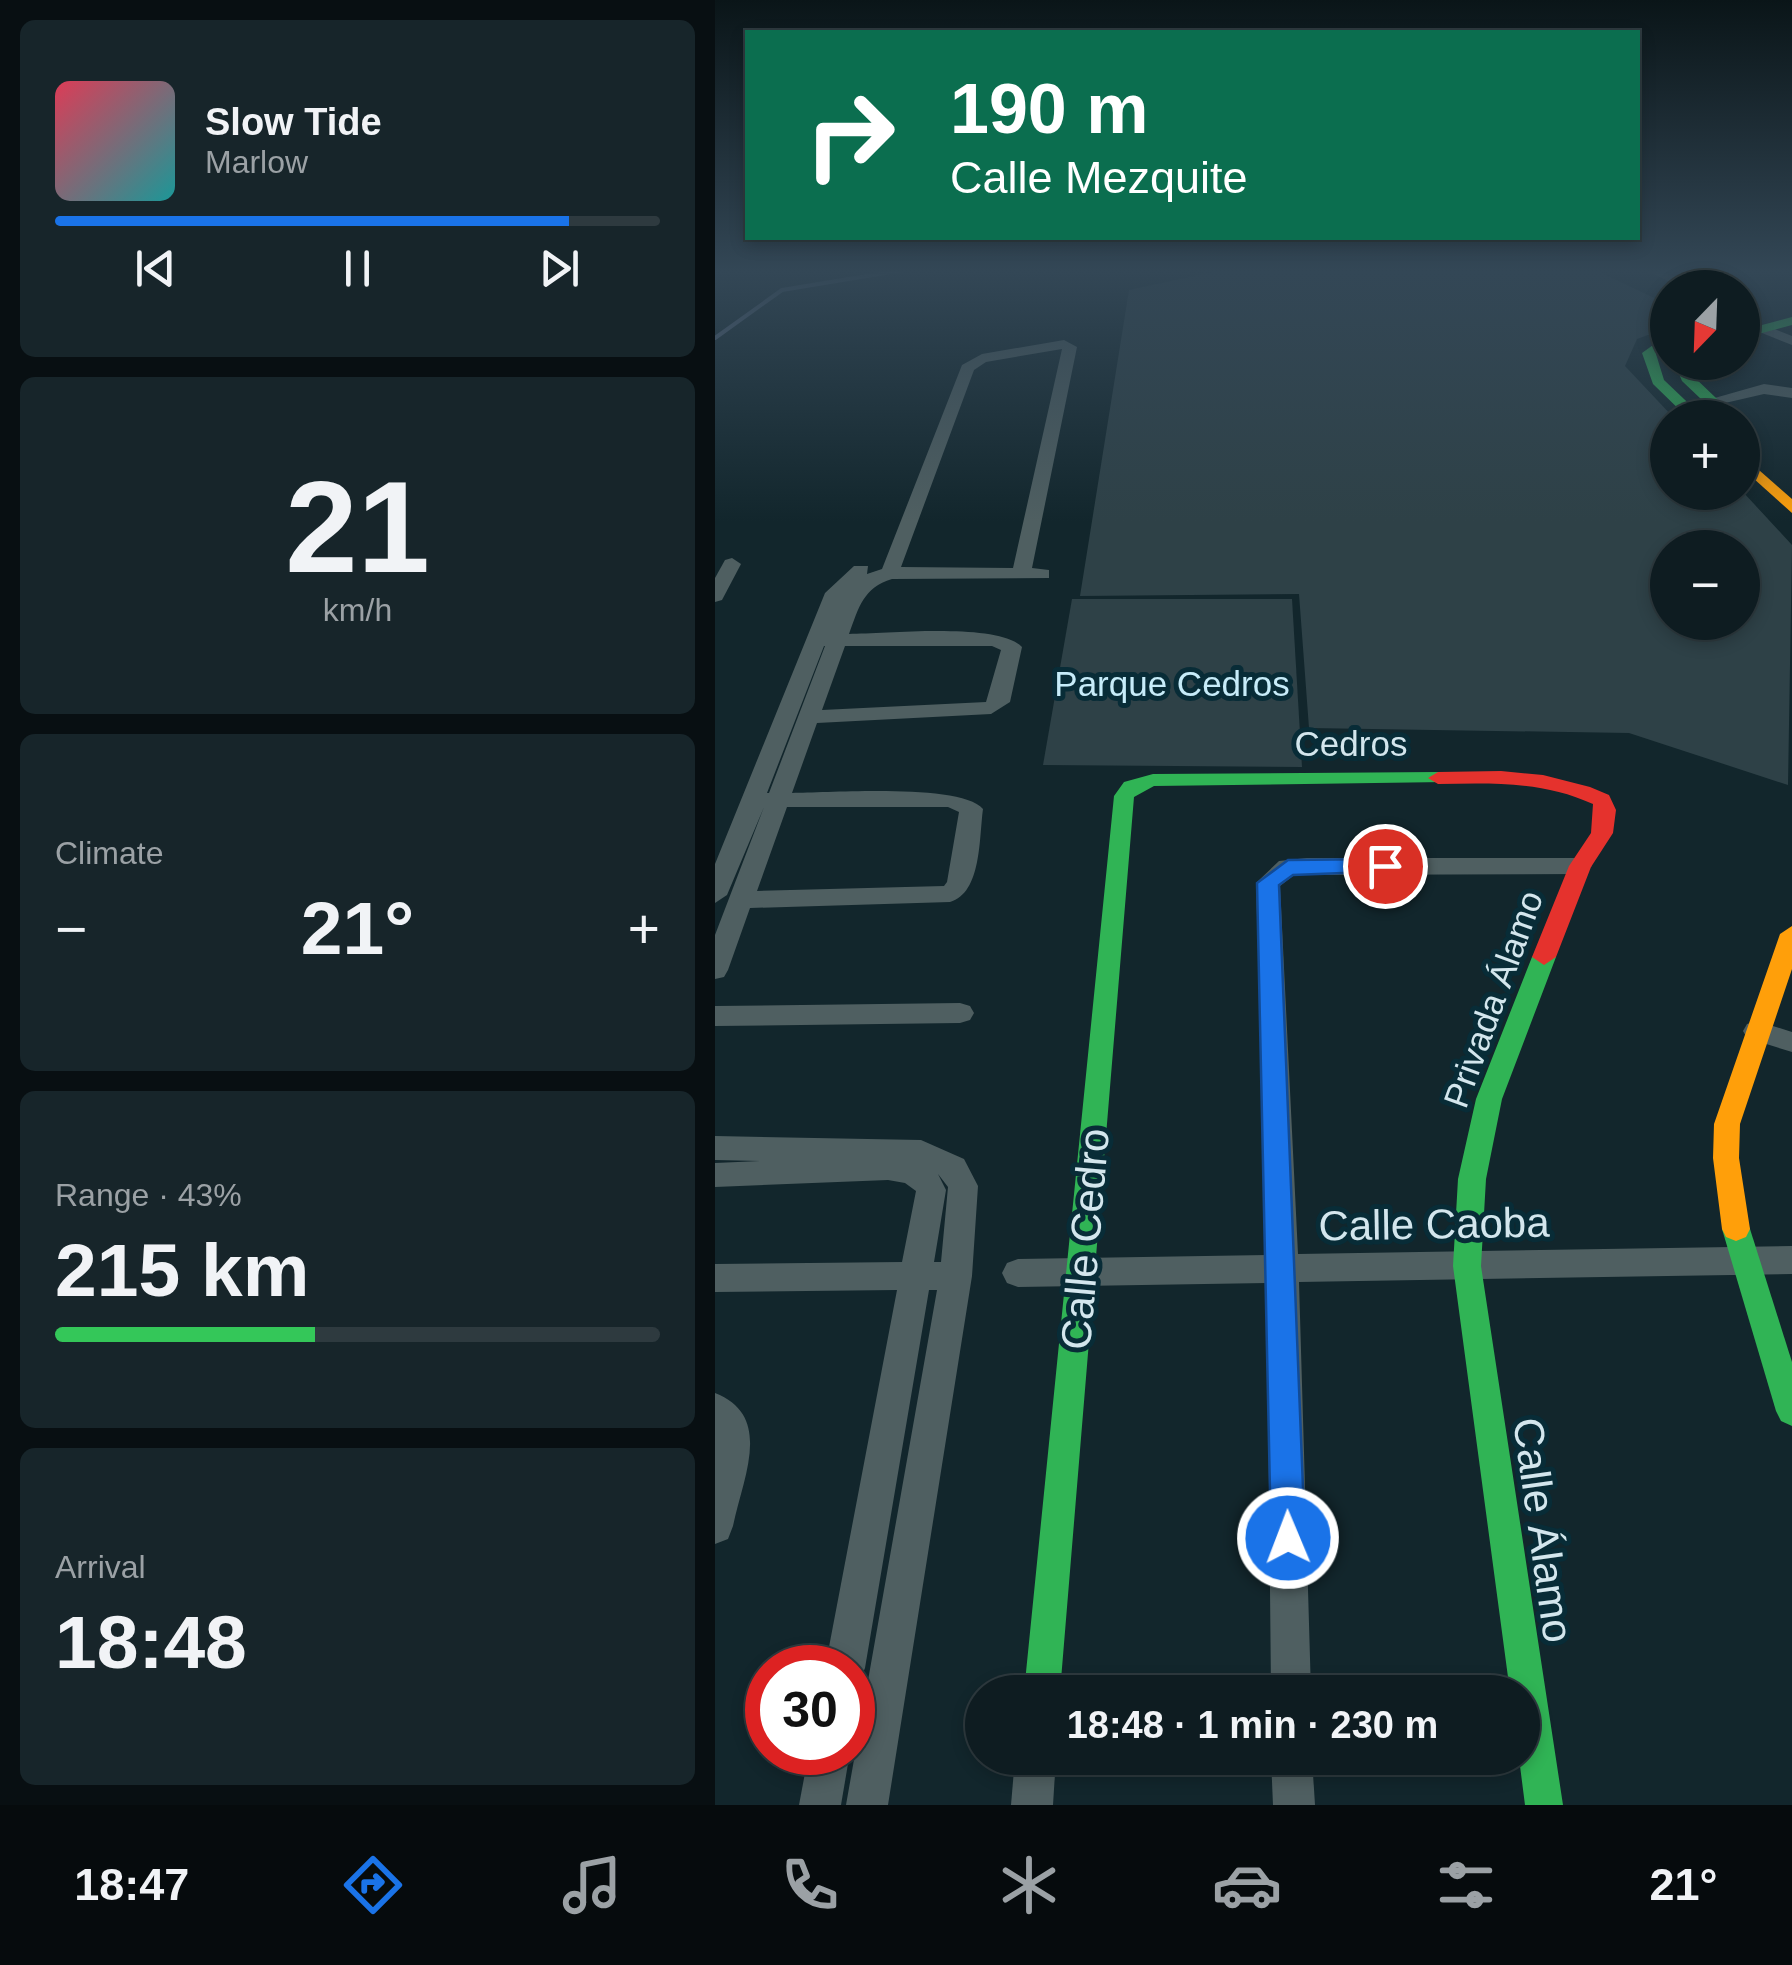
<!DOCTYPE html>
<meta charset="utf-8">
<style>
:root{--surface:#0e1c21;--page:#17252a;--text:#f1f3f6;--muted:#9ba1a5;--line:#2e3a3f;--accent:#1a73e8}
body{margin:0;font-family:Helvetica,sans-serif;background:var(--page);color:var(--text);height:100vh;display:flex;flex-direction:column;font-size:38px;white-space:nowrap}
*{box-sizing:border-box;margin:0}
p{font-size:32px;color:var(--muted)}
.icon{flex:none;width:55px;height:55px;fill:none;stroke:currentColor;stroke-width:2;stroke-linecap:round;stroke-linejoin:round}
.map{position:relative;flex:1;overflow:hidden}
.side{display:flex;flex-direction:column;gap:20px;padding:20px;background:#080f12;width:715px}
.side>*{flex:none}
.guide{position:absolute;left:30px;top:30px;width:895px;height:210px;border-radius:0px;box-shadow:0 5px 15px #0003,0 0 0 2px var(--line);background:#0b6e4f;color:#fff;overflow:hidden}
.needle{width:65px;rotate:203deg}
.tools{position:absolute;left:935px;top:270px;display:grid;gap:20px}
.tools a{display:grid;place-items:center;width:110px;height:110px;border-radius:50%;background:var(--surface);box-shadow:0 5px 15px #0003,0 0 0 2px var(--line);font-size:50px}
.speed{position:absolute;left:30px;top:1645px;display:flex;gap:20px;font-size:50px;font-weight:700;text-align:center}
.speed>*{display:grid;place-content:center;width:130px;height:130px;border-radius:50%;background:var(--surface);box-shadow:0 5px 15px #0003,0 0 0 2px var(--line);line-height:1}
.speed .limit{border:15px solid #d22;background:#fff;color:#111}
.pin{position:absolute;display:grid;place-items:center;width:85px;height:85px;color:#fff;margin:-42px;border:5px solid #fff;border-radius:50%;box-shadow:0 2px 10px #0007}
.me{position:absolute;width:110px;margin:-55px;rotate:359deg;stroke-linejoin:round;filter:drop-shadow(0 0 8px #0008)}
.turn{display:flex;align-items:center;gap:35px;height:210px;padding:0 40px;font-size:45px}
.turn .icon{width:130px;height:130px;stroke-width:2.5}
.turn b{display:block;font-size:70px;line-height:85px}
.big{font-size:75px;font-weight:800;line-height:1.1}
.side .card{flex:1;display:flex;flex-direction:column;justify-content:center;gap:15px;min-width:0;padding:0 35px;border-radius:15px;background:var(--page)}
.side .dial{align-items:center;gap:0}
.dial b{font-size:130px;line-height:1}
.song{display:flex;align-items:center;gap:30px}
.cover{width:120px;height:120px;border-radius:15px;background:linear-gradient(135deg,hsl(350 70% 55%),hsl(180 70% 35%))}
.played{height:10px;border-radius:5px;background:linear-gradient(90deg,var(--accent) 85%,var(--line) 85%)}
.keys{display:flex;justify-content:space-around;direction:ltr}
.heat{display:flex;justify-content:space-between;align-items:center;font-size:55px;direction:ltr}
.charge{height:15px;border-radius:8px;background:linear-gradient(90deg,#34c759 43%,var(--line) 0)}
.trip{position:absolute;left:250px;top:1675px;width:575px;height:100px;border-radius:50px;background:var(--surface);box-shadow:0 5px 15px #0003,0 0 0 2px var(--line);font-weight:800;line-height:100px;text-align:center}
.dock{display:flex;height:160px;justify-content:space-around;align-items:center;background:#060b0d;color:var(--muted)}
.dock .icon{width:70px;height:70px}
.dock .selected{color:var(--accent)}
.dock b{font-size:45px;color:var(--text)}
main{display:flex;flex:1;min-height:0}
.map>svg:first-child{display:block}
</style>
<main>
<section class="side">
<div class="card">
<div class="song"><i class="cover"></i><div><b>Slow Tide</b><p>Marlow</p></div></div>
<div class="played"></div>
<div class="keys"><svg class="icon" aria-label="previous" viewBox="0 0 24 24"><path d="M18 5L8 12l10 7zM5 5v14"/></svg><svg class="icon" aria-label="pause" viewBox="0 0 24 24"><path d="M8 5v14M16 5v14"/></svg><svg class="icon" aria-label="next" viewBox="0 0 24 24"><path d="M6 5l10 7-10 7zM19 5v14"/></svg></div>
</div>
<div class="card dial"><b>21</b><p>km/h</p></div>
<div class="card"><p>Climate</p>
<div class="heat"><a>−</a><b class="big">21°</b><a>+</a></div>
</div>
<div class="card"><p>Range · 43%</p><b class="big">215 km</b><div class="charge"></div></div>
<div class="card"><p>Arrival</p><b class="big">18:48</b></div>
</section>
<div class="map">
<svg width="1077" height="1805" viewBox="0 0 1077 1805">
<rect width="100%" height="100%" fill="#12262c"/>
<g fill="#2e4147" fill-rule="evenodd">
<path d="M512 269H878L952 304V328L922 339 910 366 958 417 952 418V492H1028L1077 545 1073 785 914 733 594 728 584 594 365 596 414 290ZM952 548H1028V622H952Z"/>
<path d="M357 599H577L587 767 328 765Z"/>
</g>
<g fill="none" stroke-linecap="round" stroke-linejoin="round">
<path stroke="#5d6b82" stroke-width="4" d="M0 338 67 290 194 269"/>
<g fill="#4f5f61" fill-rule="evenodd">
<path d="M929 269C946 269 957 278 971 279 990 279 1010 269 1031 269L981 284 985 288H957V283Z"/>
<path d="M1028 306 1034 308V314L1028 315Z"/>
<path d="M1052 326 1077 336V345L1047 333 1045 330Z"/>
<path d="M349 340 362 347 317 568 334 570V578L177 579C148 588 144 607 134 634 172 634 282 622 307 647L295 702 276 714 102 723 77 793C115 793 246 783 268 809 264 837 267 893 235 902L35 908 13 970 9 977 0 979V935L49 807 12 895 0 903V864L110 593 139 566H153L152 574 167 569 247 365 267 354ZM347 349 298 568 186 567 259 370 271 362ZM110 646 54 793H52L109 646ZM130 646H277L286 650 271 702 107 710ZM72 807H233L244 812 232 882 229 886 42 891Z"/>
<path d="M1049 384 1077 388V398L1049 394 997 406 989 401Z"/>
<path d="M17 558 26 564 7 600 0 602V578L10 560Z"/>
<path d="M592 858H865L877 866 865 874 579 875 565 886 583 1254 1077 1246V1274L584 1282 596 1692H556L552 1283 303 1287 292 1283 287 1273 292 1263 303 1259 552 1255 541 883 564 861Z"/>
<path d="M245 1003 255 1006 259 1013 255 1020 245 1023 0 1026V1006Z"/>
<path d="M1042 1021 1077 1032V1052L1032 1038 1028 1031 1032 1024Z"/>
<path d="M0 1136 206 1140 249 1159 263 1186 257 1276 173 1805H131L222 1290H214L150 1668 144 1682 138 1685V1668H110L182 1290 0 1292V1264L187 1262 201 1191 190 1183 173 1180 0 1187V1163L45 1161 0 1160ZM223 1174 233 1187 226 1262H219L231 1190Z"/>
<path d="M0 1393C59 1416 28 1477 18 1526L13 1539 0 1544Z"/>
<path d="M94 1752H135L126 1805H84Z"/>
<path d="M300 1758H341L338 1805H296Z"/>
<path d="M556 1758H597L600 1805H558Z"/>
</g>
<g fill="#30b455" fill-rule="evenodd">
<path d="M1077 317V325L1028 338V330Z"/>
<path d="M952 335V345L941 354 949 380 989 418H973L938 384 927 353Z"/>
<path d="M959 362H972L978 376 1022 418H1006L967 381Z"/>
<path d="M723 772 733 778 730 782 439 786 419 797 345 1692H309L399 796 409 782 438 774Z"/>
<path d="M829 949 841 957 787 1099 771 1179 766 1266 848 1805H810L804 1758H808V1692H795L738 1266 743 1179 761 1099 817 957Z"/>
<path d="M1021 1217 1031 1221 1035 1229 1077 1362V1426L1066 1421 1061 1411 1007 1229 1011 1221Z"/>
</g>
<g fill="#ff9f0a" fill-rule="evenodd">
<path d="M1028 456 1077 499V513L1028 469Z"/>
<path d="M1077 926V969L1025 1124 1024 1158 1035 1229 1031 1237 1021 1241 1011 1237 1007 1229 998 1158 999 1124 1065 934Z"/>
</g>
<path fill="#e5322d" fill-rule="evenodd" d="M786 771 828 775 875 787 894 795 901 810 898 833 876 867 841 957 829 965 817 957 854 866 876 833 878 804C828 781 777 783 723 784L713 778 723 772Z"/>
</g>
<linearGradient id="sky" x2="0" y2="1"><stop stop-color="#0a1518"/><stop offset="0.52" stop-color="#334756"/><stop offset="1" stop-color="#334756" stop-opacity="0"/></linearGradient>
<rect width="1077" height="522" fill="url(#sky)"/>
<path fill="#1a73e8" stroke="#114b97" stroke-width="2.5" d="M670 859 681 866 678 871 578 875 564 885 590 1538 585 1550 573 1555 561 1550 556 1538 542 883 573 860Z"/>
<g text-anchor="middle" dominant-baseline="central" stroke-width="10" stroke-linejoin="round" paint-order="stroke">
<g font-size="35" fill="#c7ecf9" stroke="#082c37">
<text x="457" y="683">Parque Cedros</text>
</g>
<g font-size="35" fill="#d3e6ed" stroke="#082c37">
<text x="636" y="743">Cedros</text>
<text transform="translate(778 999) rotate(-70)">Privada Álamo</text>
</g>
<g font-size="42" fill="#d3e6ed" stroke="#082c37">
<text transform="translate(719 1224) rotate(-1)">Calle Caoba</text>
<text transform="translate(370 1239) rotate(-85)">Calle Cedro</text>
<text transform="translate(828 1530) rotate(82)">Calle Álamo</text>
</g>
</g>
</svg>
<div class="tools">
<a><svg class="needle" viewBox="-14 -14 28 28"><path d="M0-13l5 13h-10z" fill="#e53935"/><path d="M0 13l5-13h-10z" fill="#9ba1a5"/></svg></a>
<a>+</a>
<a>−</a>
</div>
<div class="speed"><div class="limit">30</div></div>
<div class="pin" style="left:670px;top:866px;background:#d93025"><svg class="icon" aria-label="arrive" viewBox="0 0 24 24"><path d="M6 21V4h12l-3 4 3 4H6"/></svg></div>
<svg class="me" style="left:573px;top:1538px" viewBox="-20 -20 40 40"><circle r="17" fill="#1a73e8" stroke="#fff" stroke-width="3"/><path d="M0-11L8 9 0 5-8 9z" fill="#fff"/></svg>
<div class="trip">18:48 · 1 min · 230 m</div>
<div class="guide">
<div class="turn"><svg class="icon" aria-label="right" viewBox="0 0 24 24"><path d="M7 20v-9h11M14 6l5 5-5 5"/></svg><div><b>190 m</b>Calle Mezquite</div></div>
</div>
</div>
</main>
<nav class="dock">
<b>18:47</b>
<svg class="icon selected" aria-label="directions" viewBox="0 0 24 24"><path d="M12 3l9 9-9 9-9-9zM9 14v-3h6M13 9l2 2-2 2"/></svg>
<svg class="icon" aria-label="music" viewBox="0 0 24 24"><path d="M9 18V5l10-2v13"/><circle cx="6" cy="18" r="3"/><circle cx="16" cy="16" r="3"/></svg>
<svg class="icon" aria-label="phone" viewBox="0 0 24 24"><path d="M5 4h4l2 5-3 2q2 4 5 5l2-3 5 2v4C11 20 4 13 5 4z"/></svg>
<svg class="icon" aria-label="climate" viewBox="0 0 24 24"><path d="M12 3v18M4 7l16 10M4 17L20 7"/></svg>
<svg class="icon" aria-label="car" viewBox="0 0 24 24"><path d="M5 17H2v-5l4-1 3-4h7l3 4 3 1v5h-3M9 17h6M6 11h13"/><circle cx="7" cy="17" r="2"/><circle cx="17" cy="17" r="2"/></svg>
<svg class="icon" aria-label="filters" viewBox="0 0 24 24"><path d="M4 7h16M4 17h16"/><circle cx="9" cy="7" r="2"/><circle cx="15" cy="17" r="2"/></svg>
<b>21°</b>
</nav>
